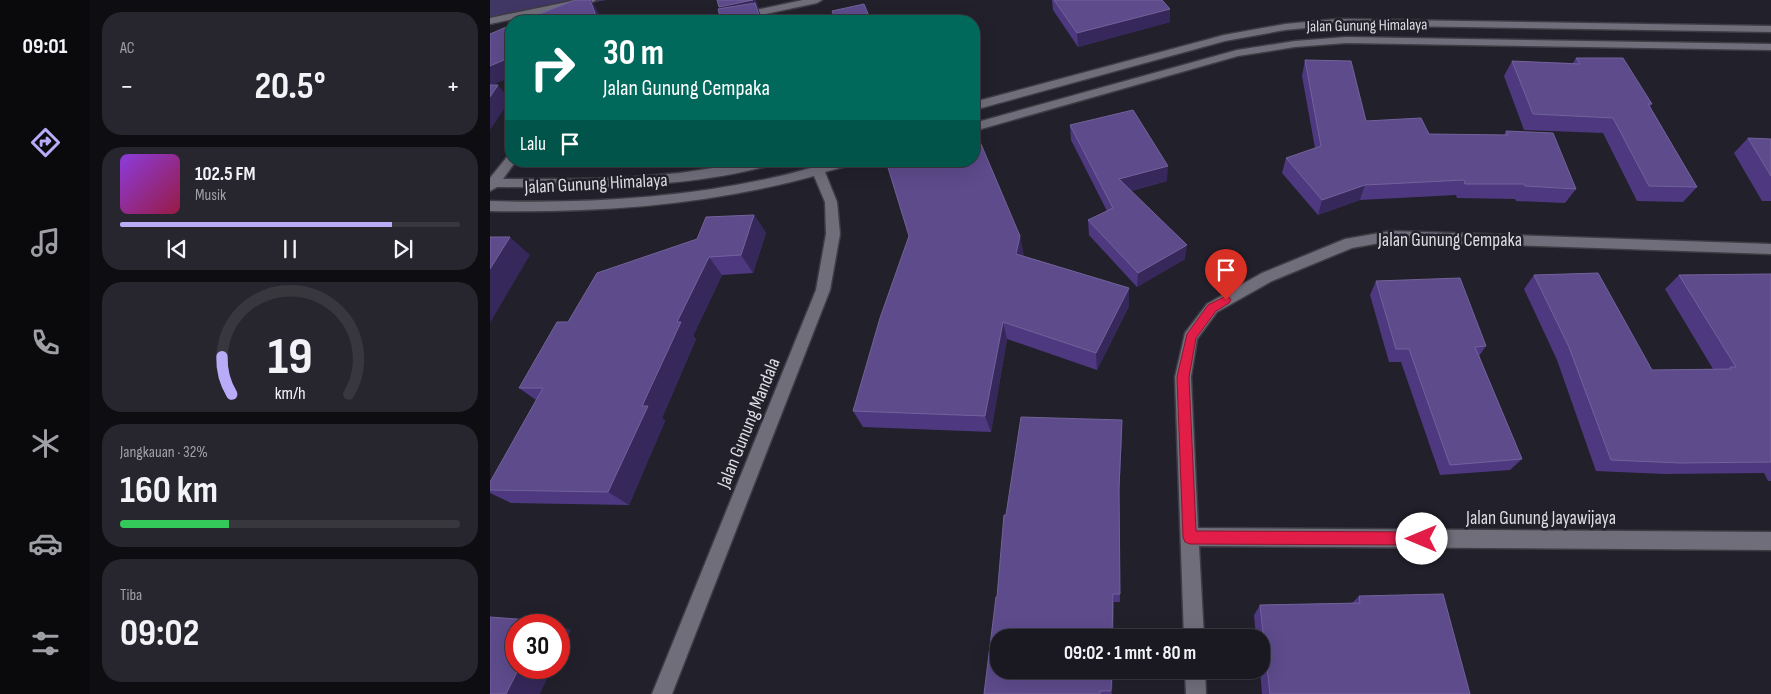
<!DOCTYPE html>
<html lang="id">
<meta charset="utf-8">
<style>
:root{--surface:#1a1820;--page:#27252d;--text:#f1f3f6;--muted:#9fa0a5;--line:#38373e;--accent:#b9abf7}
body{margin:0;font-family:"Sofia Sans Condensed",sans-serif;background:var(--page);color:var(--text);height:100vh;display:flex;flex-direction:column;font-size:19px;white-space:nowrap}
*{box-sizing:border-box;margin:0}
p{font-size:16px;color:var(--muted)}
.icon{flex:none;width:28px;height:28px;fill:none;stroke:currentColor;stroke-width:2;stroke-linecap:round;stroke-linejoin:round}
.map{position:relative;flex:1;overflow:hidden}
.panel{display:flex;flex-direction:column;gap:12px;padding:12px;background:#0e0d12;width:400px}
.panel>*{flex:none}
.banner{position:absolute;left:15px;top:15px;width:475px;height:152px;border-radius:20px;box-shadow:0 5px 20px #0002,0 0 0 1px var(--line);background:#00695c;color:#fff;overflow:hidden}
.speed{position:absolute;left:15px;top:614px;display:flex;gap:10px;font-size:25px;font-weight:700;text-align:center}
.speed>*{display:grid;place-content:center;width:65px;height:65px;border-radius:50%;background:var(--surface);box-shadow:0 5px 20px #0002,0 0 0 1px var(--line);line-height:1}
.speed .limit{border:8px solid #d22;background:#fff;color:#111}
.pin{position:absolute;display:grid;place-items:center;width:42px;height:42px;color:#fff;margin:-51px -21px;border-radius:50% 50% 50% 0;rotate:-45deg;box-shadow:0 0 5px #0007}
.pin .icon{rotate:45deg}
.me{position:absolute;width:55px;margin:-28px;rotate:270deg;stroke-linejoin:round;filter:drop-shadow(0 0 4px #0008)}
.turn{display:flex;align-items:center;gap:18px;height:105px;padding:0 15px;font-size:22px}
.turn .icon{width:65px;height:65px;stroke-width:2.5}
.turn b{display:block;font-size:35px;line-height:42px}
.then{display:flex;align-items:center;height:48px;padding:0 15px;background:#0003;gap:10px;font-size:19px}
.big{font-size:38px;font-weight:700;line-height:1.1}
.panel .card{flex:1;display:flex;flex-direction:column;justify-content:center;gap:8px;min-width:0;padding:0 18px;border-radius:20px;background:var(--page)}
.panel .dial{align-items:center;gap:0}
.dial svg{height:130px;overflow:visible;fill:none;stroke:var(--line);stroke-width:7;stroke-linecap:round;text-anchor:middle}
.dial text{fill:var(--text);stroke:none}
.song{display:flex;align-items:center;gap:15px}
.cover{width:60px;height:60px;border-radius:8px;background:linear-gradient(135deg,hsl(270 70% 55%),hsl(340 70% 35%))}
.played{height:5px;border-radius:2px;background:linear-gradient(90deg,var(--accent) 80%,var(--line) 80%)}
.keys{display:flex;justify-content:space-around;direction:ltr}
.heat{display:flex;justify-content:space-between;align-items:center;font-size:28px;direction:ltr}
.charge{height:8px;border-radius:4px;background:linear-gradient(90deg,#34c759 32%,var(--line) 0)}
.trip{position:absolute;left:500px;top:629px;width:280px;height:50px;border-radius:20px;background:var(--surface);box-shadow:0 5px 20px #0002,0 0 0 1px var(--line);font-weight:700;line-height:50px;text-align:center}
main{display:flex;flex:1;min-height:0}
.dock{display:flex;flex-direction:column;width:90px;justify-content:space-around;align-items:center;background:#0a0a0d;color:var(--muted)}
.dock .icon{width:35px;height:35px}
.dock .on{color:var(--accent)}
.dock b{font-size:22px;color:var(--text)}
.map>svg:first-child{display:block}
</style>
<main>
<nav class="dock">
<b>09:01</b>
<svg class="icon on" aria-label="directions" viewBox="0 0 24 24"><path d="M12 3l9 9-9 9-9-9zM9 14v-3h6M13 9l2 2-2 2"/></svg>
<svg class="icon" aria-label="music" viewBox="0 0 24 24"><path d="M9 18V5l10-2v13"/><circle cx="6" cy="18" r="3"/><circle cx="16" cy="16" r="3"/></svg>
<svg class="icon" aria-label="phone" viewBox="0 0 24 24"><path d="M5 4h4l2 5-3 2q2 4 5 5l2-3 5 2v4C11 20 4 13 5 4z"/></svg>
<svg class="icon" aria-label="climate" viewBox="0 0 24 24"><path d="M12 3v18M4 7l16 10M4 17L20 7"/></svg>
<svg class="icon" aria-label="car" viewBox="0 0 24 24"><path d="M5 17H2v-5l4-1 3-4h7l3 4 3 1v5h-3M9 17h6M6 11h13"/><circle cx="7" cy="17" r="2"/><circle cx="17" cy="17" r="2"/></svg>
<svg class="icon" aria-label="filters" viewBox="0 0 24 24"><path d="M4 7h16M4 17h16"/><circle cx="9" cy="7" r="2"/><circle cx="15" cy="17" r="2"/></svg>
</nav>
<section class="panel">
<div class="card"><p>AC</p>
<div class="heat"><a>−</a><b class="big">20.5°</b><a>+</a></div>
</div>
<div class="card">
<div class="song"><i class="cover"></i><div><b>102.5 FM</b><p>Musik</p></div></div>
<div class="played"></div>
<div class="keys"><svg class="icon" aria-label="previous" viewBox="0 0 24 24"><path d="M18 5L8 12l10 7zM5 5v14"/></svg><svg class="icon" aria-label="pause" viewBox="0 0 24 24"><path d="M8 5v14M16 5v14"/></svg><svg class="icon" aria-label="next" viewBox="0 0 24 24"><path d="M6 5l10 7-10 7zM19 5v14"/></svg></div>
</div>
<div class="card dial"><svg viewBox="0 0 100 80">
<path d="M14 69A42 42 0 1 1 86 69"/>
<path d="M14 69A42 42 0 0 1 8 46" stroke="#b9abf7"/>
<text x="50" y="56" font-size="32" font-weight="700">19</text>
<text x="50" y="72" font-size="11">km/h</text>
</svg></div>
<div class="card"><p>Jangkauan · 32%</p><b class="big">160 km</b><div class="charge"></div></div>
<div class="card"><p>Tiba</p><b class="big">09:02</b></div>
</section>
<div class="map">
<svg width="1281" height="694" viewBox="0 0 1281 694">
<rect width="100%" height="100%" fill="#22202b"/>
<path fill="#413764" d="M0 0H116L0 24Z"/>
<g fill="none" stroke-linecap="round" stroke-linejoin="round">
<g stroke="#3e3c45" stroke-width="3">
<g id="minor">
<path d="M87 0H106L101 3 0 24V18Z"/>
<path d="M313 0H332L327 3 242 21H224L229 18Z"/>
<path d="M848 19 1281 26V32L848 25 795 30 735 41 484 110V102L734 35 795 24Z"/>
<path d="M856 37 1281 44V50L856 43 805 47 748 56 484 131V123L747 50 805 41Z"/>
<path d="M21 156V161H26L13 179C68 179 123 180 177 174 214 171 250 161 287 161L285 164C195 189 100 188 7 187L0 191V178L17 157Z"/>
<path d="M318 161H330L332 165 344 161H366L364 164 335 172 347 202 350 234 340 290 182 694H162L326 290 336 234 335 202 324 176C219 205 109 213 0 211V201C108 204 217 197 321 168Z"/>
<path d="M901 231 1281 244V254L901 241 862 248 782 281 727 312 707 339 701 377 708 528 1281 532V550L709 546 714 638H694L685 377 695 333 717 304 772 273 855 239Z"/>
<path d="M695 670H715L716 694H696Z"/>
</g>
</g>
<use href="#minor" fill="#706e7b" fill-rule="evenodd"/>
</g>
<g fill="#4e3981">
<path d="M562 0H672L680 9V22L588 47 563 10Z"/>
<path d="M1086 58 1162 104 1160 106 1207 187 1193 202 1147 201 1113 133 1034 130 1014 76 1022 61 1083 63Z"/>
<path d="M815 60 876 121 939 134 1014 135 1016 131 1086 189 1075 203 1026 201 1025 199 967 198 966 195 870 200 828 215 792 173 796 158 825 148 812 76Z"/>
<path d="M580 125 677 181 641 191 695 259 647 287 599 235 598 220 617 211 581 140Z"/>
<path d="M1258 138 1281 139V201H1272L1244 153Z"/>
<path d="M264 215 276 233 263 273 232 275 203 336 206 339 172 418 175 421 139 505 21 503 0 493V482L46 400 29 388 78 322 207 239Z"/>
<path d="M534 255V256L639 288V306L607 370 517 339 501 432 373 427 363 411Z"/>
<path d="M1281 274V481H1278L1274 473 1174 474 1106 471 1067 360 1034 289 1044 275 1162 370 1223 369 1175 289 1189 275Z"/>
<path d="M886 281 996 346 989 356 1032 459 1020 470 950 475 911 362H899L880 295Z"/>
<path d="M632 433 629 499 630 602H624L622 694H494L507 597 516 515Z"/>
<path d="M869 596 980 694H772L770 670H771V638H766L764 615 770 605 862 603Z"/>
</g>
<g fill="#36285a">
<path d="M100 0H101L107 10 112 21H108Z"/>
<path d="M263 0H266L269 8H268L273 21 233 15 229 7Z"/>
<path d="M680 9V22L588 47 587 33Z"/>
<path d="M21 57V77L0 86V66Z"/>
<path d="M8 85 20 100 0 130V97Z"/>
<path d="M678 166 677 181 629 194V179Z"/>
<path d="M875 185 870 200 828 215 832 200Z"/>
<path d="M264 215 276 233 263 273 251 255Z"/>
<path d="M530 236 534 255 530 272 526 254Z"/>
<path d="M20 237 40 255 0 323V269Z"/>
<path d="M697 245 695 259 647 287 648 273Z"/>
<path d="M219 257 232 275 203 336 206 339 172 418 175 421 139 505 118 492 187 322Z"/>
<path d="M639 288V306L607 370 606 353Z"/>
<path d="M513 322 517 339 501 432 495 416Z"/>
<path d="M632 420V433L629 499 630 602 629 488Z"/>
<path d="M623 594 624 602 623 638H622Z"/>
<path d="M53 621 66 625H51Z"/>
<path d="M69 626 81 630 69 655Z"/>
<path d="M29 668H62L50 694H16Z"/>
<path d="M622 670H623L622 694 621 691Z"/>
</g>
<g fill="#5d4b8c" stroke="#72629a">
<path d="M85 0H100L108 21H32Z"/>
<path d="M227 0H263L229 7Z"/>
<path d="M564 0H672L680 9 587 33Z"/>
<path d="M265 3 271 21H231L228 9Z"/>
<path d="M374 4 381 21H346L342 11Z"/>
<path d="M457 19 458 21H449Z"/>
<path d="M21 25V57L0 66V34Z"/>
<path d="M1086 58H1133L1162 104H1158L1207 187 1159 186 1123 118 1043 114 1022 61 1090 64Z"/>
<path d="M815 60 861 61 876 121 931 118 939 134 1018 135 1016 131 1063 133 1086 189 1035 186 1034 184H975L974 180 875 185 832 200 796 158 831 146Z"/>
<path d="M0 85H8L0 97Z"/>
<path d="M643 110 678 166 629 179 697 245 648 273 598 220 623 208 580 125Z"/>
<path d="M488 137 530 236 526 254 639 288 606 353 513 322 495 416 363 411 390 318 419 236 396 161H484V138Z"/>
<path d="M1258 138 1281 139V176Z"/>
<path d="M264 215 251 255 219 257 187 322H191L152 406H158L118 492 0 490V482L53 388H29L67 322H78L107 273 207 239 216 217Z"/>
<path d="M0 237H20L0 269Z"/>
<path d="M1108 273 1162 370 1241 369 1240 367H1246L1189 275 1281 274V462L1190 463 1121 460 1079 347 1044 275Z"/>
<path d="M970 278 996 346 985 347 1032 459 960 465 919 349H906L886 281Z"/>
<path d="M531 417 632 420 629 488 630 594H623L622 638H509V670H622L621 691H610V694H494L506 597H507L514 515H516Z"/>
<path d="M953 594 980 694H780L770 605 870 603 869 596Z"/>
<path d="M0 617 53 621 51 625H26V668H29L16 694H0Z"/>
</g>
<path fill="#e11d48" stroke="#92132f" d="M736 296 739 297 741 300 739 303 726 311 706 338 699 377 706 531 932 532 937 534 939 539 937 544 932 545 700 544 695 542 693 537 687 377 697 334 718 305Z"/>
<g text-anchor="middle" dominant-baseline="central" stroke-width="5" stroke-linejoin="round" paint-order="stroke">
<g font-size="16" fill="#dedde4" stroke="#22202b">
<text transform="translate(877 26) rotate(-1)">Jalan Gunung Himalaya</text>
</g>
<g font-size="19" fill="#dedde4" stroke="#22202b">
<text transform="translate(106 184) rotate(-3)">Jalan Gunung Himalaya</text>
<text x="960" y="240">Jalan Gunung Cempaka</text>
<text transform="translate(259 423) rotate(-68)">Jalan Gunung Mandala</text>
<text x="1051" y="518">Jalan Gunung Jayawijaya</text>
</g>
</g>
</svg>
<div class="speed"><div class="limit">30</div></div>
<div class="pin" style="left:736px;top:300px;background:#d93025"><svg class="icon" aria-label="arrive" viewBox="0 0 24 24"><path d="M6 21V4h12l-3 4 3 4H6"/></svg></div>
<svg class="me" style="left:932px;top:539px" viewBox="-20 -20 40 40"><circle r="19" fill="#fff"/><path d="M0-13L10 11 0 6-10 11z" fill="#e11d48"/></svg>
<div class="trip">09:02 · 1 mnt · 80 m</div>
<div class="banner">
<div class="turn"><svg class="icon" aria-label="right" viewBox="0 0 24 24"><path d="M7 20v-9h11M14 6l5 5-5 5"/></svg><div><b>30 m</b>Jalan Gunung Cempaka</div></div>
<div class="then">Lalu<svg class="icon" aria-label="arrive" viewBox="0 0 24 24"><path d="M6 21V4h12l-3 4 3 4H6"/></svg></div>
</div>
</div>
</main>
